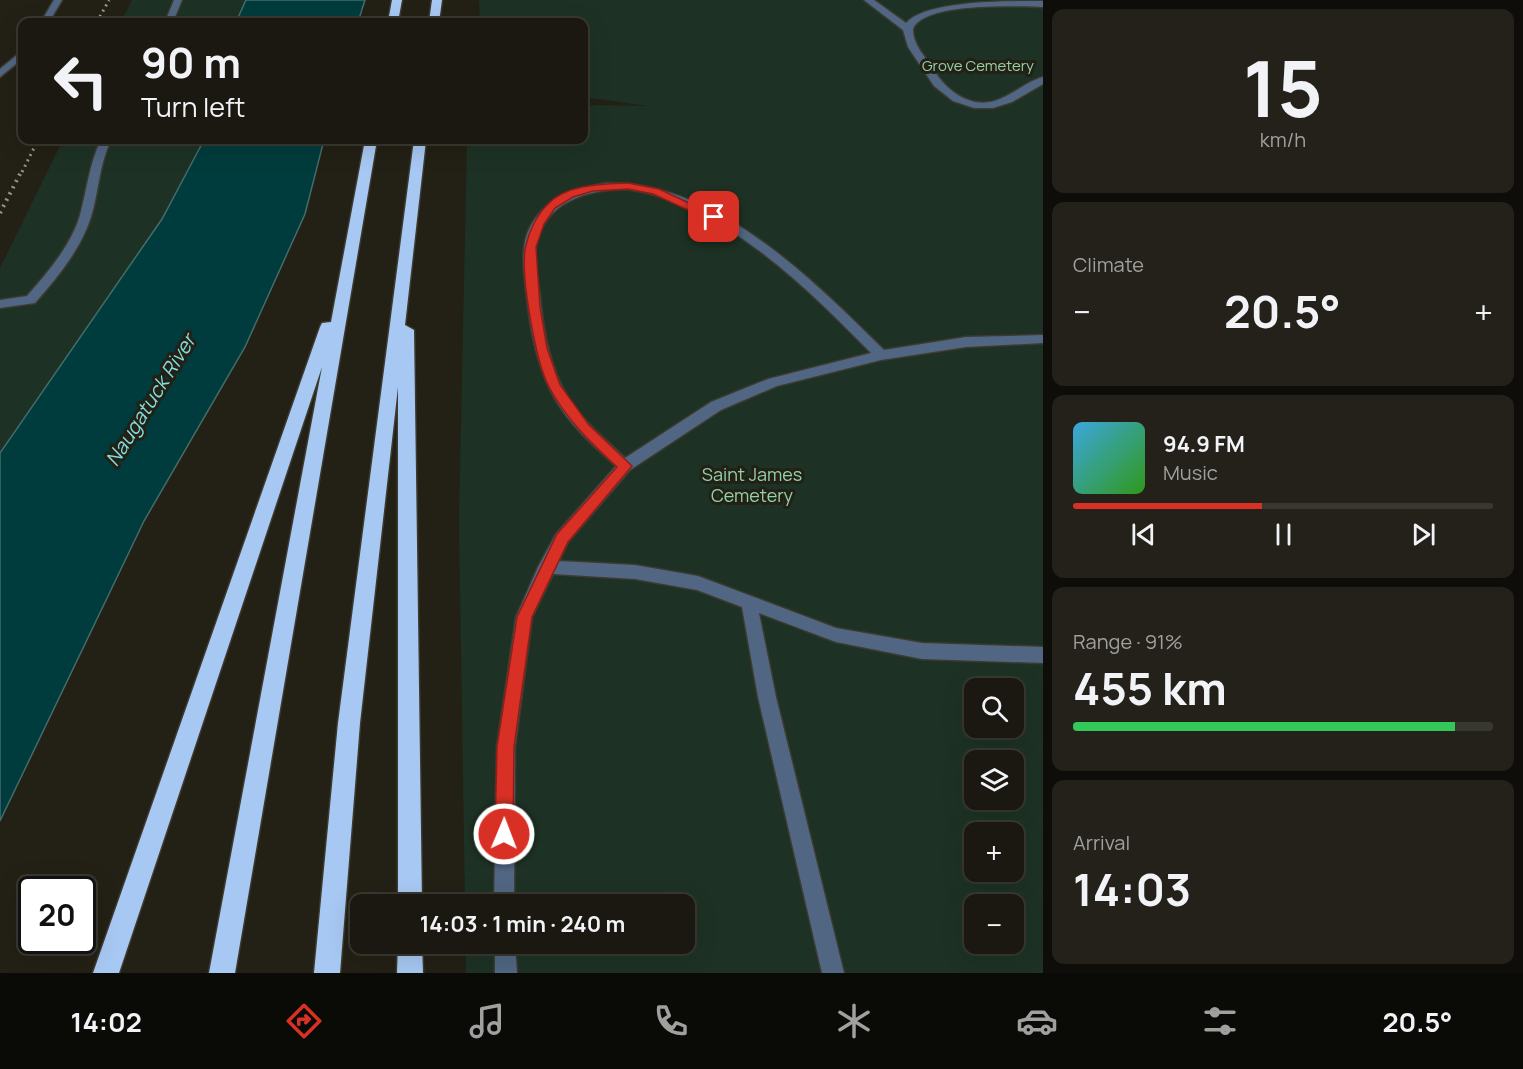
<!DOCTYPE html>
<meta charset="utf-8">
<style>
:root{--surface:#1a1810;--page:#232119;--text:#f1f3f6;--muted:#9fa09f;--line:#383730;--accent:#d93025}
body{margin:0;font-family:Manrope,sans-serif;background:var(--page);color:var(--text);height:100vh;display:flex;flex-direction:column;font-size:22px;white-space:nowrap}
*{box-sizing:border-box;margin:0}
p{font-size:20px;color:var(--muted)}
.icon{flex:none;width:33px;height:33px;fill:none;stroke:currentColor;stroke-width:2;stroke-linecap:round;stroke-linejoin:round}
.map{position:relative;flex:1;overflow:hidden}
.sheet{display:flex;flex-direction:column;gap:9px;padding:9px;background:#0e0d09;width:480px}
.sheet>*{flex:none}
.guide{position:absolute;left:18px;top:18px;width:570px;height:126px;border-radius:12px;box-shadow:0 6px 24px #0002,0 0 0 2px var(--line);background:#1a1810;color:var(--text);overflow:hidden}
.controls{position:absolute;left:964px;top:678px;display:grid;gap:12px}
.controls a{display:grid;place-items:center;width:60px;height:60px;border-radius:12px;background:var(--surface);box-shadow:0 6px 24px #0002,0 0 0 2px var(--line);font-size:30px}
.speed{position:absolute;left:18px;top:876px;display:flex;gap:12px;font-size:30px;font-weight:700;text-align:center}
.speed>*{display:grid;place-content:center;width:78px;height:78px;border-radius:50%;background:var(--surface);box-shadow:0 6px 24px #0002,0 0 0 2px var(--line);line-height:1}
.speed .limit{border:3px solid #111;border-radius:9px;background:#fff;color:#111}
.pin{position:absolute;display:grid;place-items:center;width:51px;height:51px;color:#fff;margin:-26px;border-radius:12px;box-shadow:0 3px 9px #0006}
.me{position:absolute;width:66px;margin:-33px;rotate:1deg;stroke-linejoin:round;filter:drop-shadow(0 0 4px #0008)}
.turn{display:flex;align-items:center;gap:21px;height:126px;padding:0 24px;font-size:27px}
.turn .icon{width:78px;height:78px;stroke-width:2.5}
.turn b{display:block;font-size:42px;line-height:51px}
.big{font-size:45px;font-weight:700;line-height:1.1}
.sheet .card{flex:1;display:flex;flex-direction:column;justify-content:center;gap:9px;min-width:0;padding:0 21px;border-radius:12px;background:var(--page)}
.sheet .dial{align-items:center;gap:0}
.dial b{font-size:78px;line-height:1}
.song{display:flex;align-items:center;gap:18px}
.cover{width:72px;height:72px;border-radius:9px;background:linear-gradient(135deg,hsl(200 70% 55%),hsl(110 70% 35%))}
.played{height:6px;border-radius:3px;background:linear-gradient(90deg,var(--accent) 45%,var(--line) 45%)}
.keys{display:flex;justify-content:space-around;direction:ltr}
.heat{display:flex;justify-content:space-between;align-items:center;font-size:33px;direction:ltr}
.charge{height:9px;border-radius:4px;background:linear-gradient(90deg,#34c759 91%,var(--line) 0)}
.trip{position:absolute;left:350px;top:894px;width:345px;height:60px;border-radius:12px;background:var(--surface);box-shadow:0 6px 24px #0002,0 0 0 2px var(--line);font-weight:700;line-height:60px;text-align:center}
.tab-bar{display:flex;height:96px;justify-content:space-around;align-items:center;background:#0a0a06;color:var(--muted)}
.tab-bar .icon{width:42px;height:42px}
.tab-bar .active{color:var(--accent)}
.tab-bar b{font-size:27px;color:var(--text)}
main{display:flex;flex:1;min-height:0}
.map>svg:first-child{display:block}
</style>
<main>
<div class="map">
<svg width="1043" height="973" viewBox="0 0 1043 973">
<rect width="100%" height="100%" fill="#232015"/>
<g fill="#1d3224" fill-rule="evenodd">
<path d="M132 0H246L236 22H121Z"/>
<path d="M479 0H1043V973H466V944H684V904H465L459 521 467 140H584V105L648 106 584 97V22H480ZM975 688H1014V728H975ZM975 760H1014V800H975ZM975 832H1014V872H975ZM975 904H1014V944H975Z"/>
<path d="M63 140H204L162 219 0 453V268Z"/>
</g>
<g fill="#003c3d" stroke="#436c6b" stroke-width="1.5">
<path d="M246 0H365L358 22H236Z"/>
<path d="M204 140H324L305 214 245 347 144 521 0 821V453L162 219Z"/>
</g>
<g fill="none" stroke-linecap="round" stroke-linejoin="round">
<g stroke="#3d3a30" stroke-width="3">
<g id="minor">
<path d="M54 0H62L49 22H41Z"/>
<path d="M174 0H182L173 22H165Z"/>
<path d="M864 0H874L906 23C926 0 1011 1 1043 1V7C1017 6 923 2 913 29 913 45 925 56 933 69 947 92 974 112 1002 98 1016 92 1028 81 1043 77V84L1012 102 993 108H974L953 101 934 86 908 47 903 30Z"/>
<path d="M22 51V59L0 77V69Z"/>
<path d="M101 140H111C99 165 99 191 91 217 81 249 57 278 35 303L0 308V300L27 296C47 273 71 246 80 215 87 190 89 164 101 140Z"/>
<path d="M607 183C715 181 812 279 884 350L966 337 1043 335V343L966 347 881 360 777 386 721 410 630 470 568 542 559 561 635 565 698 576 836 628 922 643 1043 647V663L922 659 836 642 759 613 776 697 844 973H822L758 697 742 607 697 590 635 579 553 574 532 617 515 747 514 904H494L497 747 516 617 538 567 556 534 616 466C593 446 570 425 555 399 539 371 532 339 528 307 526 289 522 266 524 248 529 205 570 189 607 183ZM625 189C719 200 807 288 871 353L768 379 711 402 625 458C604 438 580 419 566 394 549 365 543 329 540 296 538 281 533 261 536 246 544 202 586 190 625 189Z"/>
<path d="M495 944H515L517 973H495Z"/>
</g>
</g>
<g stroke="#3d3a30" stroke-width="3">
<g id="highway">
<path d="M392 0H402L398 22H388Z"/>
<path d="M432 0H442L439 22H429Z"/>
<path d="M365 140H377L235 973H209L322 367 119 973H93L320 327 322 323 331 322Z"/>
<path d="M414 140H426L405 325 414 330 422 904H398V387L360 723 340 973H314L338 723Z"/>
<path d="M398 944H422L423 973H397Z"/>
</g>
</g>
<use href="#minor" fill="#506682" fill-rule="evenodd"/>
<use href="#highway" fill="#a7c8f2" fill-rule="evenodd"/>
<g stroke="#97948c" stroke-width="3" stroke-dasharray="2 4" stroke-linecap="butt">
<path d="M97 22 109 0"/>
<path d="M22 172 38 140"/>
</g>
<path stroke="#97948c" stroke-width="4" stroke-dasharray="2 5" stroke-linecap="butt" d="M0 213 22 170"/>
</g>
<path fill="#d93025" stroke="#8d1f18" stroke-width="1.5" d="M628 183 659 189 719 217 710 220 653 194 628 189 593 191 573 197 555 208 544 224 536 247 540 307 547 348 560 385 589 425 632 466 568 542 532 617 514 747 513 834 510 840 504 843 497 840 495 834 497 747 517 617 557 534 617 467C591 443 566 419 549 387 536 363 519 271 526 245 529 231 537 215 547 205 566 184 602 184 628 183Z"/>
<g text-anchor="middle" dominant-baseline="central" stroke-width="6" stroke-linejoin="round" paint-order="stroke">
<g font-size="15" fill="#93d1a8" stroke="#232015">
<text x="978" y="65">Grove Cemetery</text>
</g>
<g font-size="18" fill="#93d1a8" stroke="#232015">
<text x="752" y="474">Saint James<tspan x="752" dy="21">Cemetery</tspan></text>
</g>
<g font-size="20" font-style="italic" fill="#83dcdd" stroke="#232015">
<text transform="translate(150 400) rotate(-58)">Naugatuck River</text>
</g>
</g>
</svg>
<div class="controls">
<a><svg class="icon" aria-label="search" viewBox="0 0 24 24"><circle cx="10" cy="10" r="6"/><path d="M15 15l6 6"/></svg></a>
<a><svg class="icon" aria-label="layers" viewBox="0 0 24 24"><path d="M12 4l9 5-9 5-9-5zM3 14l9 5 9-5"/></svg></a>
<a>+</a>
<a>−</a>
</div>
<div class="speed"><div class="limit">20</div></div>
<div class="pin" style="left:714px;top:217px;background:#d93025"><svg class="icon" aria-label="arrive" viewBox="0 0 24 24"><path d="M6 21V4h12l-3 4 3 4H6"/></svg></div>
<svg class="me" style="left:504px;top:834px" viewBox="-20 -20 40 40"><circle r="17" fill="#d93025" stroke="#fff" stroke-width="3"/><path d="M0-11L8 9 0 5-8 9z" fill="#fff"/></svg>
<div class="trip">14:03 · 1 min · 240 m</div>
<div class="guide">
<div class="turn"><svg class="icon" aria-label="left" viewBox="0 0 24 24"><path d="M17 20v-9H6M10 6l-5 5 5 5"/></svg><div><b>90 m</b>Turn left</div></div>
</div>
</div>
<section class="sheet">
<div class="card dial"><b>15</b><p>km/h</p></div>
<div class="card"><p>Climate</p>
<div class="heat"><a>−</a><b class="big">20.5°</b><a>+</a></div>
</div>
<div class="card">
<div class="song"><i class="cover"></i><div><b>94.9 FM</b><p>Music</p></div></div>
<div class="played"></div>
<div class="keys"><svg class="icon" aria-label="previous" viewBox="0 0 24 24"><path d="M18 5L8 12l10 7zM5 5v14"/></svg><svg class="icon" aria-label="pause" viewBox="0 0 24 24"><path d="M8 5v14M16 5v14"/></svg><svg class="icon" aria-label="next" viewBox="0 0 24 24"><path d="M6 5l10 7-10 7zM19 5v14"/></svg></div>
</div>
<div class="card"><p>Range · 91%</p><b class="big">455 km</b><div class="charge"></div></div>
<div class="card"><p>Arrival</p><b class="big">14:03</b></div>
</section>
</main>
<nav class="tab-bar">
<b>14:02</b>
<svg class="icon active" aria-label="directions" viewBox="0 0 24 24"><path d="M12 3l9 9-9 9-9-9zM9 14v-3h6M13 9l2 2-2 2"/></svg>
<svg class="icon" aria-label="music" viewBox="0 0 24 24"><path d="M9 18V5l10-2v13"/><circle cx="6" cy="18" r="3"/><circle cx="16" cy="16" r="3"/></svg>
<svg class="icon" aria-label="phone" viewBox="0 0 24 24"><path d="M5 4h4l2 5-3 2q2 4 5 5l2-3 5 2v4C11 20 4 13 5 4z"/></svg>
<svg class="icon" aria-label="climate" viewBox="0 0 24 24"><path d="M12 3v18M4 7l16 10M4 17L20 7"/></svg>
<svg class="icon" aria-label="car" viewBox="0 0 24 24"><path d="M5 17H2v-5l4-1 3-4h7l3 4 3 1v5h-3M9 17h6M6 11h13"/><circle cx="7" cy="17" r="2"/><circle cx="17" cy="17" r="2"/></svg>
<svg class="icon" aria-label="filters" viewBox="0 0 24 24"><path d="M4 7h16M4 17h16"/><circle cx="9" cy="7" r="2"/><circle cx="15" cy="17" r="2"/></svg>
<b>20.5°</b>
</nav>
